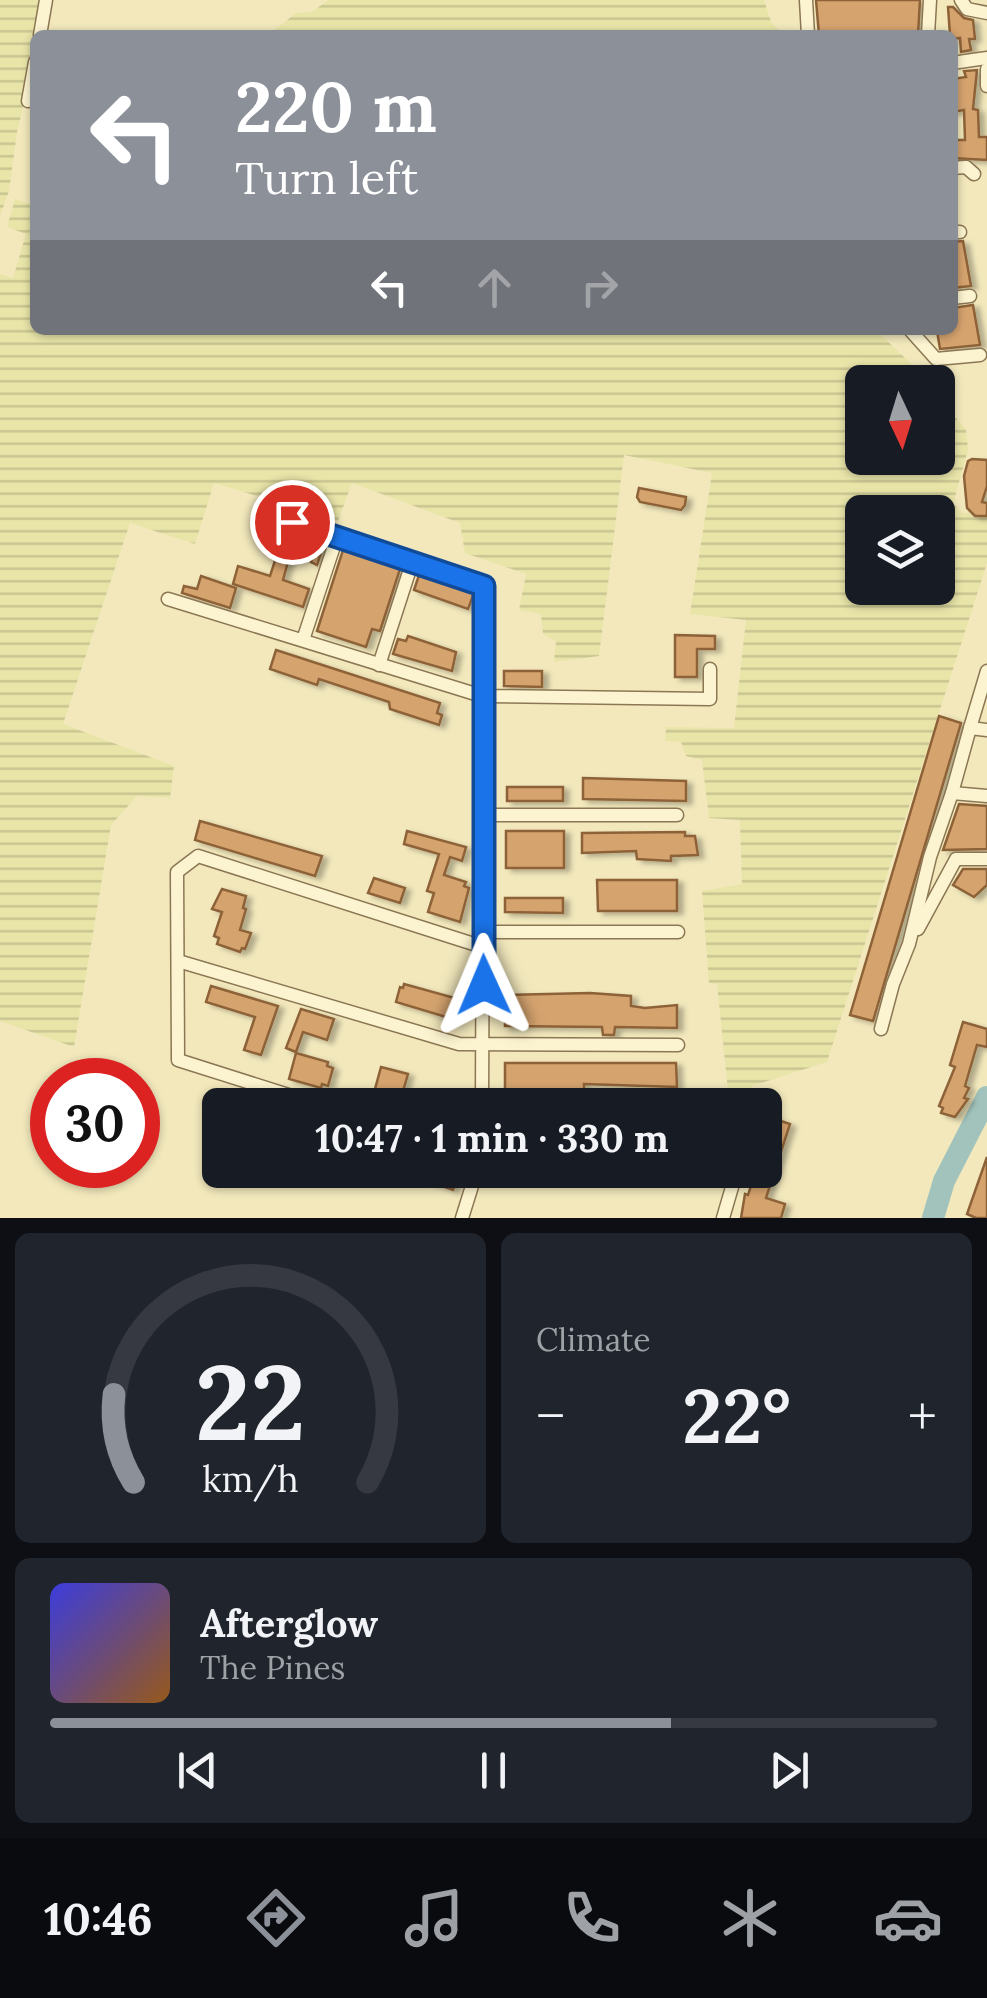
<!DOCTYPE html>
<meta charset="utf-8">
<style>
:root{--surface:#171b24;--page:#20242c;--text:#f1f3f6;--muted:#9ea1a6;--line:#363941;--accent:#8c9099}
body{margin:0;font-family:Lora,serif;background:var(--page);color:var(--text);height:100vh;display:flex;flex-direction:column;font-size:38px;white-space:nowrap}
*{box-sizing:border-box;margin:0}
p{font-size:32px;color:var(--muted)}
.icon{flex:none;width:55px;height:55px;fill:none;stroke:currentColor;stroke-width:2;stroke-linecap:round;stroke-linejoin:round}
.map{position:relative;height:1218px;overflow:hidden}
.sheet{display:flex;flex-direction:column;gap:15px;padding:15px;background:#0d0f14;flex:1}
.sheet>*{flex:none}
.guide{position:absolute;left:30px;top:30px;width:928px;height:305px;border-radius:15px;box-shadow:0 2px 8px #0004;background:#8c9099;color:#fff;overflow:hidden}
.needle{width:65px;rotate:176deg}
.tools{position:absolute;left:845px;top:365px;display:grid;gap:20px}
.tools a{display:grid;place-items:center;width:110px;height:110px;border-radius:15px;background:var(--surface);box-shadow:0 2px 8px #0004;font-size:50px}
.speed{position:absolute;left:30px;top:1058px;display:flex;gap:20px;font-size:50px;font-weight:700;text-align:center}
.speed>*{display:grid;place-content:center;width:130px;height:130px;border-radius:50%;background:var(--surface);box-shadow:0 2px 8px #0004;line-height:1}
.speed .limit{border:15px solid #d22;background:#fff;color:#111}
.pin{position:absolute;display:grid;place-items:center;width:85px;height:85px;color:#fff;margin:-42px;border:5px solid #fff;border-radius:50%;box-shadow:0 2px 10px #0007}
.me{position:absolute;width:110px;margin:-55px;rotate:359deg;stroke-linejoin:round;filter:drop-shadow(0 0 8px #0008)}
.turn{display:flex;align-items:center;gap:35px;height:210px;padding:0 40px;font-size:45px}
.turn .icon{width:130px;height:130px;stroke-width:2.5}
.turn b{display:block;font-size:70px;line-height:85px}
.lanes{display:flex;align-items:center;height:95px;padding:0 40px;background:#0003;justify-content:center;gap:50px;direction:ltr}
.lanes .off{opacity:.35}
.big{font-size:75px;font-weight:800;line-height:1.1}
.sheet .widget{flex:1;display:flex;flex-direction:column;justify-content:center;gap:15px;min-width:0;padding:0 35px;border-radius:15px;background:var(--page)}
.sheet .dial{align-items:center;gap:0}
.dial svg{height:260px;overflow:visible;fill:none;stroke:var(--line);stroke-width:7;stroke-linecap:round;text-anchor:middle}
.dial text{fill:var(--text);stroke:none}
.song{display:flex;align-items:center;gap:30px}
.cover{width:120px;height:120px;border-radius:15px;background:linear-gradient(135deg,hsl(240 70% 55%),hsl(30 70% 35%))}
.played{height:10px;border-radius:5px;background:linear-gradient(90deg,var(--accent) 70%,var(--line) 70%)}
.keys{display:flex;justify-content:space-around;direction:ltr}
.heat{display:flex;justify-content:space-between;align-items:center;font-size:55px;direction:ltr}
.sheet .tiles{flex:1;display:grid;gap:15px;grid-template-columns:1fr 1fr}
.widget:last-child{grid-column:span 2}
.trip{position:absolute;left:202px;top:1088px;width:580px;height:100px;border-radius:15px;background:var(--surface);box-shadow:0 2px 8px #0004;font-weight:800;line-height:100px;text-align:center}
.tabs{display:flex;height:160px;justify-content:space-around;align-items:center;background:#090b0e;color:var(--muted)}
.tabs .icon{width:70px;height:70px}
.tabs .selected{color:var(--accent)}
.tabs b{font-size:45px;color:var(--text)}
.map>svg:first-child{display:block}
</style>
<div class="map">
<svg width="987" height="1218" viewBox="0 0 987 1218">
<defs>
<pattern id="farmland-rules" width="6" height="5" patternUnits="userSpaceOnUse" patternTransform="scale(2.5)"><rect width="6" height="5" fill="#e9e5a9"/><path d="M0 2.5h6" fill="none" stroke="#c9c591"/></pattern>
<filter id="shadow"><feDropShadow dx="5.5" dy="3" stdDeviation="2.5" flood-color="#0004"/></filter>
</defs>
<rect width="100%" height="100%" fill="#f2e8bc"/>
<g fill="url(#farmland-rules)" fill-rule="evenodd">
<path d="M0 0H46L35 35V59L17 132 9 191 0 216Z"/>
<path d="M328 0H764L771 22 784 35H268L296 13 312 12Z"/>
<path d="M15 199 30 204 35 199V330H876L930 382H862V458H938V390L946 407 966 429 968 450 953 504 963 513 987 516V563L827 1062 752 1086 757 1105H735L729 1100 717 984 709 983 702 891 742 884 740 820 709 818 702 760 686 756 681 742 665 741 666 727 734 728 746 620 690 614 712 473 624 455 599 656 554 662 556 641 543 634 541 614 519 610 526 574 465 553 460 523 352 483 338 521 214 483 195 544 130 523 63 724 174 766 170 798 137 796 111 825 74 1047 0 1021V274L13 278 26 234 7 227ZM862 512H938V588H862Z"/>
</g>
<g fill="none" stroke-linecap="round" stroke-linejoin="round">
<path stroke="#a1c3bc" stroke-width="22" d="M933 1218 944 1181 987 1097"/>
</g>
<g fill="#d5a36e" stroke="#8e6237" stroke-width="2.5" filter="url(#shadow)">
<path d="M816 0H920L918 35H819Z"/>
<path d="M948 7H953L964 18 973 20 975 39H969L971 50 961 52 960 38 952 39 950 35Z"/>
<path d="M977 70 973 109 978 110 979 137H987V160L952 158V140H965L964 110 952 112V79L966 77 964 71Z"/>
<path d="M963 241 971 286 952 288V242Z"/>
<path d="M973 305 980 345 940 349 937 331 952 330V308Z"/>
<path d="M972 459 987 460V486L982 502 987 503V516H975L967 508 964 476 968 461Z"/>
<path d="M639 488 686 497 685 505 681 510 640 502 637 497Z"/>
<path d="M285 530 324 544 317 565 311 562 312 558 291 551 283 580 309 589 303 607 233 584 238 566 270 576Z"/>
<path d="M343 550 400 569 380 631 372 629 366 647 317 631Z"/>
<path d="M419 575 474 593 468 609 414 590Z"/>
<path d="M201 576 236 588 230 608 182 593 184 586 197 589Z"/>
<path d="M675 635 715 636V649H697V677H675Z"/>
<path d="M408 636 456 652 452 671 393 654 398 639 406 641Z"/>
<path d="M276 650 440 703 437 713 442 715 439 725 390 709 389 702 319 679 317 685 270 669Z"/>
<path d="M504 671H542V687L504 686Z"/>
<path d="M939 716 961 723 873 1021 850 1015Z"/>
<path d="M583 778 686 781V801L583 799Z"/>
<rect x="507" y="787" width="56" height="14"/>
<path d="M959 804 987 806V849L943 850Z"/>
<path d="M200 821 322 856 315 876 195 840Z"/>
<path d="M407 831 466 847 462 861 450 857 444 875 466 882 464 886 469 888 460 922 428 912 434 893 427 891 439 854 404 844Z"/>
<rect x="506" y="831" width="58" height="37"/>
<path d="M685 832V836H695L698 855 671 856V861L637 859 636 851 582 853V833Z"/>
<path d="M963 869H987V885L974 897 953 885Z"/>
<path d="M374 878 405 888 400 903 368 893Z"/>
<path d="M597 880H677V911H598Z"/>
<path d="M222 889 246 896 243 908 246 909 240 930 251 933 245 949 242 948 240 952 217 944 219 938 214 936 222 912 212 909Z"/>
<path d="M505 898H563V913L505 912Z"/>
<path d="M404 984 462 1000 456 1020 396 1002 400 987 403 988Z"/>
<path d="M211 986 278 1006 261 1055 244 1050 255 1017 206 1002Z"/>
<path d="M590 993 631 996V1006L645 1008 677 1005V1028L615 1027 614 1035H603L602 1027 505 1026V995Z"/>
<path d="M301 1009 334 1019 327 1040 303 1032 296 1052 286 1048Z"/>
<path d="M963 1022 987 1029V1047L977 1045 965 1086 969 1088 964 1098 968 1099 955 1117 941 1113 943 1108 939 1106 955 1067 950 1065Z"/>
<path d="M296 1053 328 1062 327 1066 333 1068 328 1086 322 1084 321 1088 289 1079Z"/>
<path d="M505 1063H676L677 1087 584 1084V1105H518V1094H505Z"/>
<path d="M381 1067 408 1074 399 1105 372 1100Z"/>
<path d="M772 1118 790 1124 766 1198 785 1204 781 1218H741L745 1194 748 1195 756 1171 765 1173V1143Z"/>
<path d="M987 1157V1218H976L967 1214Z"/>
<path d="M398 1170H460L453 1190Z"/>
</g>
<g fill="none" stroke-linecap="round" stroke-linejoin="round">
<g stroke="#8c7754" stroke-width="15">
<g id="minor">
<path d="M806 0 808 35"/>
<path d="M961 0 967 9 987 13"/>
<path d="M40 35 46 0"/>
<path d="M928 35 930 0"/>
<path d="M952 63 987 58"/>
<path d="M987 69V86"/>
<path d="M28 101 35 62"/>
<path d="M952 168 966 167 974 174"/>
<path d="M952 232H960"/>
<path d="M952 298 970 296"/>
<path d="M910 330 936 359 980 355"/>
<path d="M291 522 484 586 482 1105"/>
<path d="M168 599 482 696 710 699V669"/>
<path d="M303 640 337 537"/>
<path d="M379 665 412 563"/>
<path d="M970 728 987 671"/>
<path d="M952 793 987 796"/>
<path d="M482 815H677"/>
<path d="M918 929 956 859H987"/>
<path d="M483 932H678"/>
<path d="M178 961 459 1044 678 1045"/>
<path d="M881 1029 893 984 909 944 930 857 952 793 970 728 987 730"/>
<path d="M320 1105 178 1060 177 872 198 856 483 947"/>
<path d="M462 1218 477 1170"/>
<path d="M723 1218 737 1170"/>
</g>
</g>
<use href="#minor" stroke="#fcf4d0" stroke-width="12"/>
</g>
<g fill="none" stroke-linecap="round" stroke-linejoin="round">
<g stroke="#114b97" stroke-width="25">
<path id="route" d="M292 522 484 586V985"/>
</g>
<use href="#route" stroke="#1a73e8" stroke-width="18"/>
</g>
</svg>
<div class="tools">
<a><svg class="needle" viewBox="-14 -14 28 28"><path d="M0-13l5 13h-10z" fill="#e53935"/><path d="M0 13l5-13h-10z" fill="#9ea1a6"/></svg></a>
<a><svg class="icon" aria-label="layers" viewBox="0 0 24 24"><path d="M12 4l9 5-9 5-9-5zM3 14l9 5 9-5"/></svg></a>
</div>
<div class="speed"><div class="limit">30</div></div>
<div class="pin" style="left:292px;top:522px;background:#d93025"><svg class="icon" aria-label="arrive" viewBox="0 0 24 24"><path d="M6 21V4h12l-3 4 3 4H6"/></svg></div>
<svg class="me" style="left:484px;top:985px" viewBox="-20 -20 40 40"><path d="M0-17L14 15 0 8-14 15z" fill="#1a73e8" stroke="#fff" stroke-width="4"/></svg>
<div class="trip">10:47 · 1 min · 330 m</div>
<div class="guide">
<div class="turn"><svg class="icon" aria-label="left" viewBox="0 0 24 24"><path d="M17 20v-9H6M10 6l-5 5 5 5"/></svg><div><b>220 m</b>Turn left</div></div>
<div class="lanes"><svg class="icon" aria-label="left" viewBox="0 0 24 24"><path d="M17 20v-9H6M10 6l-5 5 5 5"/></svg><svg class="icon off" aria-label="ahead" viewBox="0 0 24 24"><path d="M12 20V5M6 11l6-6 6 6"/></svg><svg class="icon off" aria-label="right" viewBox="0 0 24 24"><path d="M7 20v-9h11M14 6l5 5-5 5"/></svg></div>
</div>
</div>
<section class="sheet">
<div class="tiles">
<div class="widget dial"><svg viewBox="0 0 100 80">
<path d="M14 69A42 42 0 1 1 86 69"/>
<path d="M14 69A42 42 0 0 1 8 42" stroke="#8c9099"/>
<text x="50" y="56" font-size="32" font-weight="700">22</text>
<text x="50" y="72" font-size="11">km/h</text>
</svg></div>
<div class="widget"><p>Climate</p>
<div class="heat"><a>−</a><b class="big">22°</b><a>+</a></div>
</div>
<div class="widget">
<div class="song"><i class="cover"></i><div><b>Afterglow</b><p>The Pines</p></div></div>
<div class="played"></div>
<div class="keys"><svg class="icon" aria-label="previous" viewBox="0 0 24 24"><path d="M18 5L8 12l10 7zM5 5v14"/></svg><svg class="icon" aria-label="pause" viewBox="0 0 24 24"><path d="M8 5v14M16 5v14"/></svg><svg class="icon" aria-label="next" viewBox="0 0 24 24"><path d="M6 5l10 7-10 7zM19 5v14"/></svg></div>
</div>
</div>
</section>
<nav class="tabs">
<b>10:46</b>
<svg class="icon selected" aria-label="directions" viewBox="0 0 24 24"><path d="M12 3l9 9-9 9-9-9zM9 14v-3h6M13 9l2 2-2 2"/></svg>
<svg class="icon" aria-label="music" viewBox="0 0 24 24"><path d="M9 18V5l10-2v13"/><circle cx="6" cy="18" r="3"/><circle cx="16" cy="16" r="3"/></svg>
<svg class="icon" aria-label="phone" viewBox="0 0 24 24"><path d="M5 4h4l2 5-3 2q2 4 5 5l2-3 5 2v4C11 20 4 13 5 4z"/></svg>
<svg class="icon" aria-label="climate" viewBox="0 0 24 24"><path d="M12 3v18M4 7l16 10M4 17L20 7"/></svg>
<svg class="icon" aria-label="car" viewBox="0 0 24 24"><path d="M5 17H2v-5l4-1 3-4h7l3 4 3 1v5h-3M9 17h6M6 11h13"/><circle cx="7" cy="17" r="2"/><circle cx="17" cy="17" r="2"/></svg>
</nav>
